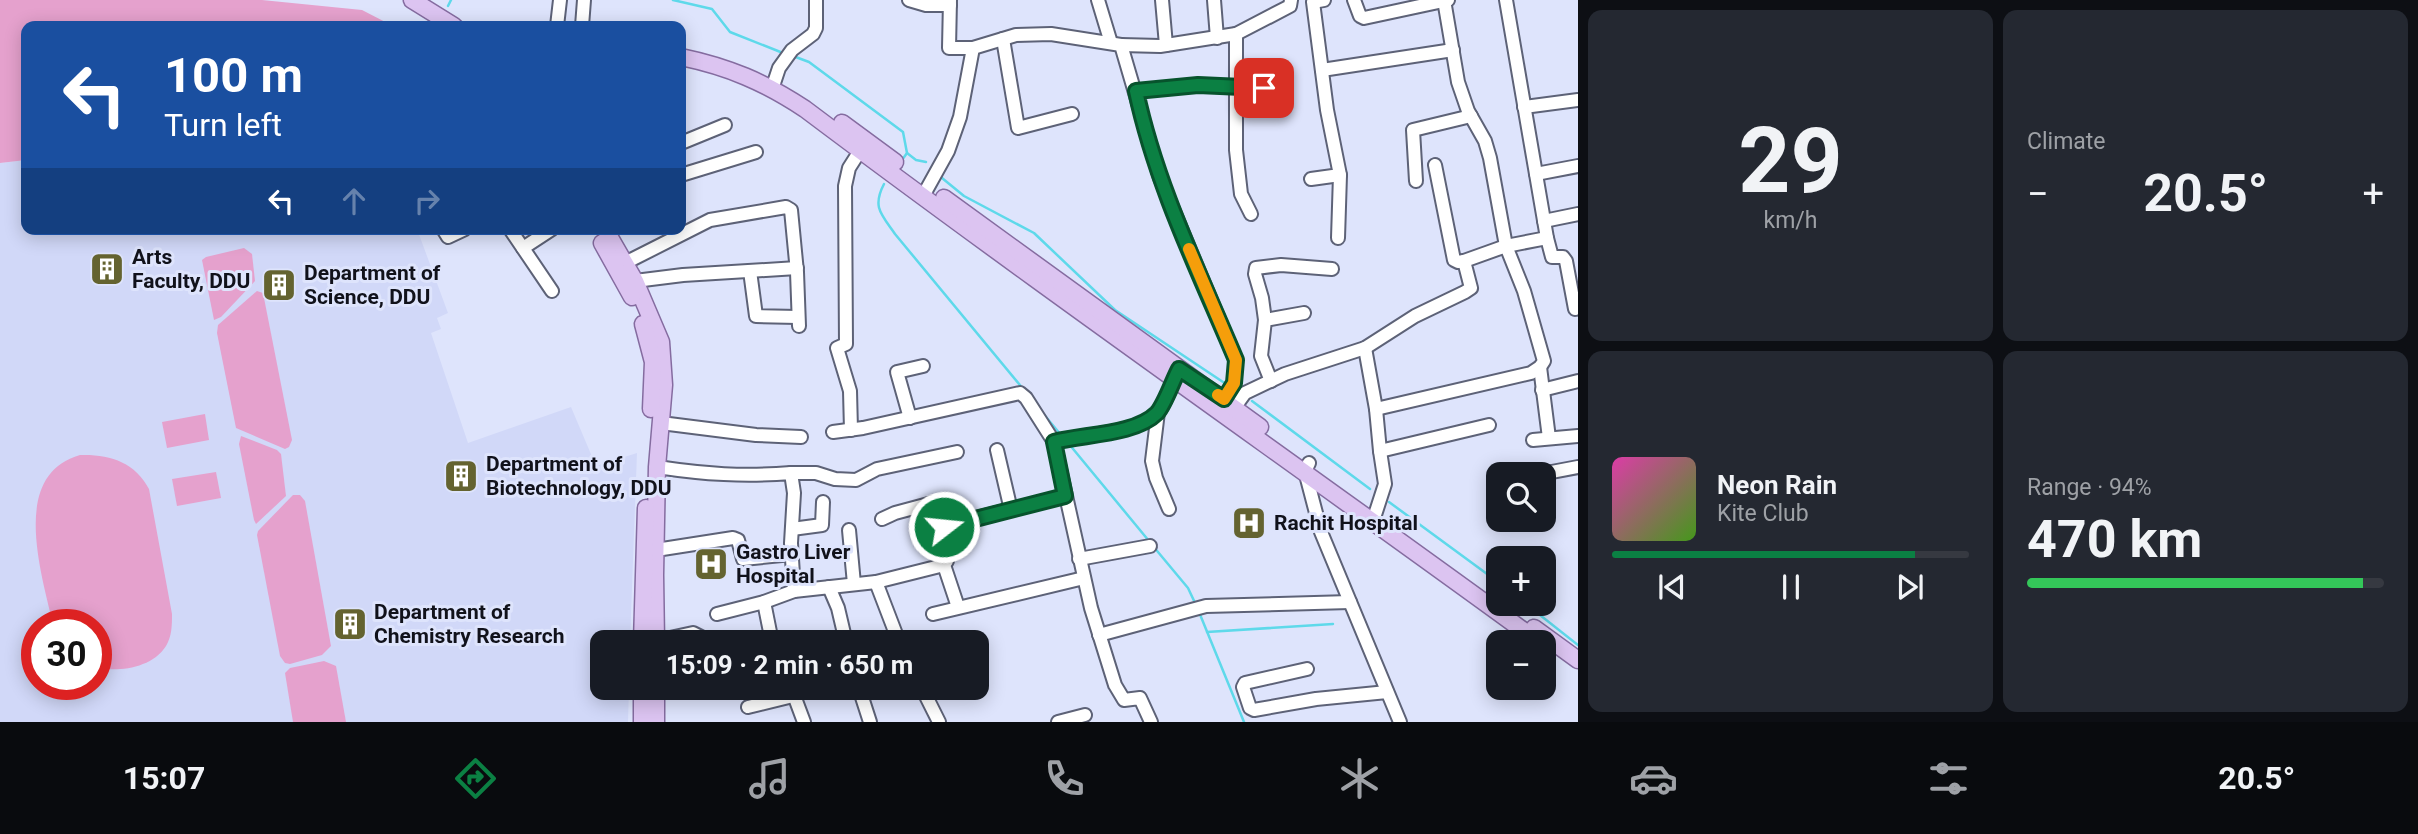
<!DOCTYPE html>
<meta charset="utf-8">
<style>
:root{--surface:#171b24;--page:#242831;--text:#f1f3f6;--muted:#9ea1a6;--line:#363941;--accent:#0b8043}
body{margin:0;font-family:Roboto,sans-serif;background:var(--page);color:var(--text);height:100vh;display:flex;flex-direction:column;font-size:26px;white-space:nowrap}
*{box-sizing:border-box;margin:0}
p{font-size:23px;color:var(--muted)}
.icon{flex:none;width:38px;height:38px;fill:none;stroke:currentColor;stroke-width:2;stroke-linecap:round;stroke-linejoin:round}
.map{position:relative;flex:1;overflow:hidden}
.drawer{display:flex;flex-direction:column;gap:10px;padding:10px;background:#0d0f14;width:840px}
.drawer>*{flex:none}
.hud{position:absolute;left:21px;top:21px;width:665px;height:214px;border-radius:14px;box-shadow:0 4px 18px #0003;background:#1a4fa0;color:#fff;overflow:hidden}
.controls{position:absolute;left:1486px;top:462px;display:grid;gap:14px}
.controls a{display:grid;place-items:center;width:70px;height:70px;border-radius:14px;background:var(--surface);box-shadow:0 4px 18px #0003;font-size:35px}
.speed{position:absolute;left:21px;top:609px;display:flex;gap:14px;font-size:35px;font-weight:700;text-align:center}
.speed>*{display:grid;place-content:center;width:91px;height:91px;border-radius:50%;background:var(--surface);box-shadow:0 4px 18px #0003;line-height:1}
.speed .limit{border:10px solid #d22;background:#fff;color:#111}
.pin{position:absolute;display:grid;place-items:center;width:60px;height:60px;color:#fff;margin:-30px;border-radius:14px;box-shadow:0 4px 10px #0006}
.me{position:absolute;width:77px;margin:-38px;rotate:74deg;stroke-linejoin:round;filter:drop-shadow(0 0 5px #0008)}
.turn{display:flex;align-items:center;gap:24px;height:147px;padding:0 28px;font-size:32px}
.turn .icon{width:91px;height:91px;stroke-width:2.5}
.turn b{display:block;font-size:49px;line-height:60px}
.lanes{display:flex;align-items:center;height:66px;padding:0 28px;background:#0003;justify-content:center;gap:35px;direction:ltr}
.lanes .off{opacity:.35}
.big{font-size:52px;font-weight:700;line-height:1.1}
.drawer .card{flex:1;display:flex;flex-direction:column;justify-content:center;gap:10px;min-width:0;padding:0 24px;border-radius:14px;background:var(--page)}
.drawer .dial{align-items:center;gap:0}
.dial b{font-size:91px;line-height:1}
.song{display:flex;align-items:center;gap:21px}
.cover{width:84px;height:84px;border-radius:10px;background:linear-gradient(135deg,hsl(320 70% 55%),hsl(100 70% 35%))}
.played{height:7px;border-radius:4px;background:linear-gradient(90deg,var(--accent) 85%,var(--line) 85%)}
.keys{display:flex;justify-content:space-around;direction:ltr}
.heat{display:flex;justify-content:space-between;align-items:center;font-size:38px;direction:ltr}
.charge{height:10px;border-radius:5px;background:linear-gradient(90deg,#34c759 94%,var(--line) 0)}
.drawer .tiles{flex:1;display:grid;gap:10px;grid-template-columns:repeat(2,1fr)}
.trip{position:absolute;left:590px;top:630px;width:399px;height:70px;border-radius:14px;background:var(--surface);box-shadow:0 4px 18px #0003;font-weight:700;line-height:70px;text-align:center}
.dock{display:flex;height:112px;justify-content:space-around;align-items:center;background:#090b0e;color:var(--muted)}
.dock .icon{width:49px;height:49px}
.dock .on{color:var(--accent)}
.dock b{font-size:32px;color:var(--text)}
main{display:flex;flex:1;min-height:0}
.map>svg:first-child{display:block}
</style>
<main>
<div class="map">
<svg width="1578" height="722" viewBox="0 0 1578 722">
<rect width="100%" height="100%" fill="#dee4fc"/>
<path fill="#d1d8f8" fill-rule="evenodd" d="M26 160V229H417L448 313 437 318 441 329 431 333 468 443 571 407 596 466 637 453 630 642H602V688H629L628 722H0V163ZM37 625H96V684H37Z"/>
<g fill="#e5a1cd">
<path d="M0 0H262L362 10 393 26H26V160L0 163Z"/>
<path d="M244 248 252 254 255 281 221 317 214 320 202 260 206 257Z"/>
<path d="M257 291 263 293 264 298 292 440 289 447 285 449 236 428 217 333 218 325Z"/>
<path d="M205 414 209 440 167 448 162 422Z"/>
<path d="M241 436 277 450 281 454 286 496 256 524 254 520 239 444Z"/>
<path d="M80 455C109 454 135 462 149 489L172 614C172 625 172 636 166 646 152 668 120 672 96 668V625H53C42 574 9 475 80 455Z"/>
<path d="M216 472 221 498 177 506 172 479Z"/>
<path d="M293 495H300L305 501 331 646 322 655 290 664 285 663 280 656 257 535 258 531Z"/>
<path d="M324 661 336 666 346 722H293L285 673 290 668Z"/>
</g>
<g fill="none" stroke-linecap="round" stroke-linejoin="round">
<g stroke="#5ed9ea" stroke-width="2.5">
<path d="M673 0 712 9 730 32 783 53"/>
<path d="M448 6 451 0"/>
<path d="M793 56 809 62 903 132 907 153 902 160"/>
<path d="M907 153 916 160 926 162"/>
<path d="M942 178 964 196 1034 233 1115 310 1229 386"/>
<path d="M884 184C872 207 881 214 895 234L1024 390"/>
<path d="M1252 401 1370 489"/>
<path d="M1041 411 1061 435"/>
<path d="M1069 444 1149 541"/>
<path d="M1389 502 1498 582"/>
<path d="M1153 546 1188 588 1196 605"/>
<path d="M1526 604 1578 645"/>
<path d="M1199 612 1244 722"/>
<path d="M1207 632 1333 624"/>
</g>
<g stroke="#5d6277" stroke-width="16">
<g id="minor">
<path d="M909 0 926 5H950"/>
<path d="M950 0 949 48H973"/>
<path d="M1098 0 1111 43"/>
<path d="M1162 0 1166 45"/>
<path d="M1214 0 1217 38"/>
<path d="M1354 0 1360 16 1364 18 1448 0"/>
<path d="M1506 0 1547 238 1552 257H1563L1566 261 1575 309"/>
<path d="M557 26 560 0"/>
<path d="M582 26 584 0"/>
<path d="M1236 34V150L1241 194 1251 214"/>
<path d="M1003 39 1018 128 1072 114"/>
<path d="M1121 45 1160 46 1236 34 1290 6 1291 0"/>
<path d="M1322 70 1453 50"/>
<path d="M772 89 779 68 792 50 813 34 816 28V0"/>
<path d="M1136 91 1197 85 1264 88"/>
<path d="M1524 107 1578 100"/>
<path d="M681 143 725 125"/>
<path d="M1435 165 1454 260 1458 262 1464 261"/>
<path d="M1536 174 1578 166"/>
<path d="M681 175 756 152"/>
<path d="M1311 179 1340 175 1327 110 1313 2 1324 0"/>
<path d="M1416 181 1413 130 1471 116"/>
<path d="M923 196 948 151 960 117 973 48 1016 35 1051 34 1121 45 1160 178 1236 360 1234 383 1220 406"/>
<path d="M1544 221 1578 214"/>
<path d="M443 229 448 237 465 229"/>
<path d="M510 229 552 291"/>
<path d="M1338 238 1340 175"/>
<path d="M523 248 552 229"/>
<path d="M625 263 710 220 786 207 791 210 797 272 799 326"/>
<path d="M750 271 756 316 798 317"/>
<path d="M635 281 683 275 797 268"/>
<path d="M1265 320 1304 313"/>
<path d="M1365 348 1376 409 1380 451"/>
<path d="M1540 367 1549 438"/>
<path d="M1271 381 1261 356 1265 320 1262 298 1255 274 1256 268 1281 265 1332 269"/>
<path d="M1542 390 1578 381"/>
<path d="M1376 409 1531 373 1540 367 1544 361 1524 291 1506 246 1490 158 1485 141 1468 111 1458 82 1444 0"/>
<path d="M1158 412 1152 461 1156 478 1169 509"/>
<path d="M1229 415 1245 393 1285 374 1365 348 1415 316 1465 292 1471 288 1464 261 1506 246 1547 238"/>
<path d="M910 418 897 372 923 366"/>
<path d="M661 423 756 435 801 437"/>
<path d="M851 430 850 391 837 348 846 344 845 186 849 168 865 143"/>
<path d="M833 432 863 428 1020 393 1026 398 1054 442"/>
<path d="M1533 440 1578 436"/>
<path d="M997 450 1011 510"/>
<path d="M1309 463 1305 471 1321 532 1400 722"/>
<path d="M657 467C704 474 744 477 791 473L794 493 791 543 794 591"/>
<path d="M791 473H816L835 479 856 480 877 469 957 452"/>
<path d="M1541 474 1578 467"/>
<path d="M882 519 895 513 936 502 944 527"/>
<path d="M1373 521 1385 484 1380 451 1489 425"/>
<path d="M792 529 822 525 823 502"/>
<path d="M849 530 854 584"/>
<path d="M656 550 733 538 738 540 743 559 792 554"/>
<path d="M1079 559 1150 546"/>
<path d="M876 582 899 642"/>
<path d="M829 587 838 608 846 642"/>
<path d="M764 602 772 642"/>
<path d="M958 607 944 565 947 561 941 530 948 525 1065 496"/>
<path d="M717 614 764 602 794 591 876 582 944 565"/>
<path d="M933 614 1084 578"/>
<path d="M1099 635 1206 606 1350 602"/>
<path d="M656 641 693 633 701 637 703 642"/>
<path d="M1307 669 1245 683 1243 687 1250 708 1254 710 1316 699 1387 692"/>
<path d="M788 688 795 698 804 722"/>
<path d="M859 688 870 722"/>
<path d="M922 688 939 722"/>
<path d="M748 707 793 696"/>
<path d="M1058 722 1085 715"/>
<path d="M1151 722 1140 698 1124 700 1115 685 1091 608 1054 442C1082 434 1139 434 1158 412 1167 402 1171 384 1177 372"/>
</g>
</g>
<g stroke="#856ca0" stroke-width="19">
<g id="major">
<path d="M412 0 454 26"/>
<path d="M681 57C729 67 764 82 805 109 1047 291 1295 464 1539 642"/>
<path d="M842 123 895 162"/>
<path d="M944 198 1260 427"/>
<path d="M605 229 635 281 661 342 664 385 657 467 655 575 656 642"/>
<path d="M602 243 632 297"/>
<path d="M643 324 653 362 651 409"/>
<path d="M1534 628 1578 660"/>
<path d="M642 642 646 508"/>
<path d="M642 688V722"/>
<path d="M656 688V722"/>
</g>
</g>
<use href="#minor" stroke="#fff" stroke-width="12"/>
<use href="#major" stroke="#dcc4f1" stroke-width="16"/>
</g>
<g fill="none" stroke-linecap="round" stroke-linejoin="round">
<g stroke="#07532c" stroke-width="18">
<path id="route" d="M944 527 1065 496 1054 442C1084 434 1135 435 1157 413 1165 404 1173 380 1179 369L1224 399 1234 383 1236 360C1199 272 1156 185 1136 91L1198 85 1264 88"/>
</g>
<use href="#route" stroke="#0b8043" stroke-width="12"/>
<path stroke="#f59e0b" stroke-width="12" d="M1189 249 1236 360 1234 383 1224 399 1218 395"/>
</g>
<defs>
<g id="building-square" transform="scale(1.75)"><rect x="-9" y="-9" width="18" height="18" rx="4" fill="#646330" stroke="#dee4fc"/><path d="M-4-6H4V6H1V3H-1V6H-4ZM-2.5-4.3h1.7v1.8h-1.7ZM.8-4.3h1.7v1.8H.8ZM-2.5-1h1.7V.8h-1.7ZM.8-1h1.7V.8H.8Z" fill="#fff"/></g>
<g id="hospital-square" transform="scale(1.75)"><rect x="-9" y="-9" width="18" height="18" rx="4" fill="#646330" stroke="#dee4fc"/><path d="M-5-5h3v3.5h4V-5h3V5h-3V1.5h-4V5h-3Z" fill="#fff"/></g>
</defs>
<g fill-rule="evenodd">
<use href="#building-square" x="107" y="269"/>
<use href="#building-square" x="279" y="285"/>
<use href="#building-square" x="461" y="476"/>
<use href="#hospital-square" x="1249" y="523"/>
<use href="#hospital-square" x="711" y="564"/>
<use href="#building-square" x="350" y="624"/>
</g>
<g text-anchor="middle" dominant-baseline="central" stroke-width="6" stroke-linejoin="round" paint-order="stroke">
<g font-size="21" font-weight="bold" fill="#11121b" stroke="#dee4fc" text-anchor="start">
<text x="132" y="257">Arts<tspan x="132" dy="24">Faculty, DDU</tspan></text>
<text x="304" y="273">Department of<tspan x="304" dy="24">Science, DDU</tspan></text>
<text x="486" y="464">Department of<tspan x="486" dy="24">Biotechnology, DDU</tspan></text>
<text x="1274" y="523">Rachit Hospital</text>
<text x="736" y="552">Gastro Liver<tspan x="736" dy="24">Hospital</tspan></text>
<text x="374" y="612">Department of<tspan x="374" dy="24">Chemistry Research</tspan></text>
</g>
</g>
</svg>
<div class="controls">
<a><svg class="icon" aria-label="search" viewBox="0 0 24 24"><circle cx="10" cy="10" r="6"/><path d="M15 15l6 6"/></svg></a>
<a>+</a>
<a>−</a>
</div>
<div class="speed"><div class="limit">30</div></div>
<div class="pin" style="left:1264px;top:88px;background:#d93025"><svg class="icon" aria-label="arrive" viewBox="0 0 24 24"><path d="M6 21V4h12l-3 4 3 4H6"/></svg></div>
<svg class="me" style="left:944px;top:527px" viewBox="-20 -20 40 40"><circle r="17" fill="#0b8043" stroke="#fff" stroke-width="3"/><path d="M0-11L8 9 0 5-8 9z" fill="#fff"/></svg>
<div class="trip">15:09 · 2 min · 650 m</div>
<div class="hud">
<div class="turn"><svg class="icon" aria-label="left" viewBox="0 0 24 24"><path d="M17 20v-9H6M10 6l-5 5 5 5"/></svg><div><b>100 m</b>Turn left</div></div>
<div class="lanes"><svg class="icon" aria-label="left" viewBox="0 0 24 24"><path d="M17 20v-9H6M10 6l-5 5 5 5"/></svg><svg class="icon off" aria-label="ahead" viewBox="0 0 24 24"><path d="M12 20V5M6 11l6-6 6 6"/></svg><svg class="icon off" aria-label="right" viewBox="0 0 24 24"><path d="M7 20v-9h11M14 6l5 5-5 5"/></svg></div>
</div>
</div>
<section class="drawer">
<div class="tiles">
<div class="card dial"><b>29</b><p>km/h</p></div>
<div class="card"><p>Climate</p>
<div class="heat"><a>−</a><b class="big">20.5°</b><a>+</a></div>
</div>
<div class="card">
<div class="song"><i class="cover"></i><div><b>Neon Rain</b><p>Kite Club</p></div></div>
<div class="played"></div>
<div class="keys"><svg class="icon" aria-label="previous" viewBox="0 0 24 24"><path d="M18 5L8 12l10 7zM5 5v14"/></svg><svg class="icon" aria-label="pause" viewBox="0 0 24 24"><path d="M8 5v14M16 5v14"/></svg><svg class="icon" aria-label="next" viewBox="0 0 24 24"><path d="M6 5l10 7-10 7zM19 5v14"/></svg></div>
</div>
<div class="card"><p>Range · 94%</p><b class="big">470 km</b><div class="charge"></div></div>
</div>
</section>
</main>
<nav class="dock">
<b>15:07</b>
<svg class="icon on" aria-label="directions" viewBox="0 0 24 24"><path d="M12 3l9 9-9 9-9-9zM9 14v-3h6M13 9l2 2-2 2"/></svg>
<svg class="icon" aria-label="music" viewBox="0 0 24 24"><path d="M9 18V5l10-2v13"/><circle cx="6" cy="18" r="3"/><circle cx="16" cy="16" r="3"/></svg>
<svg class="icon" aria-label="phone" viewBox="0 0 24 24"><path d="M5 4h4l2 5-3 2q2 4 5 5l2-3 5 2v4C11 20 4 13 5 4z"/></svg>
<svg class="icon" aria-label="climate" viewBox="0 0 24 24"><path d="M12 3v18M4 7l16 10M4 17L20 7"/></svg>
<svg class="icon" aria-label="car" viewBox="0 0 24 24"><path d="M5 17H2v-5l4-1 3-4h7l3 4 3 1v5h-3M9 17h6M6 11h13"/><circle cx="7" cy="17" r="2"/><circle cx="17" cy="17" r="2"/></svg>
<svg class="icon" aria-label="filters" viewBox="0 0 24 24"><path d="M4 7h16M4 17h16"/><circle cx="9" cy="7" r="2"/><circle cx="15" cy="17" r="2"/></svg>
<b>20.5°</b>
</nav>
